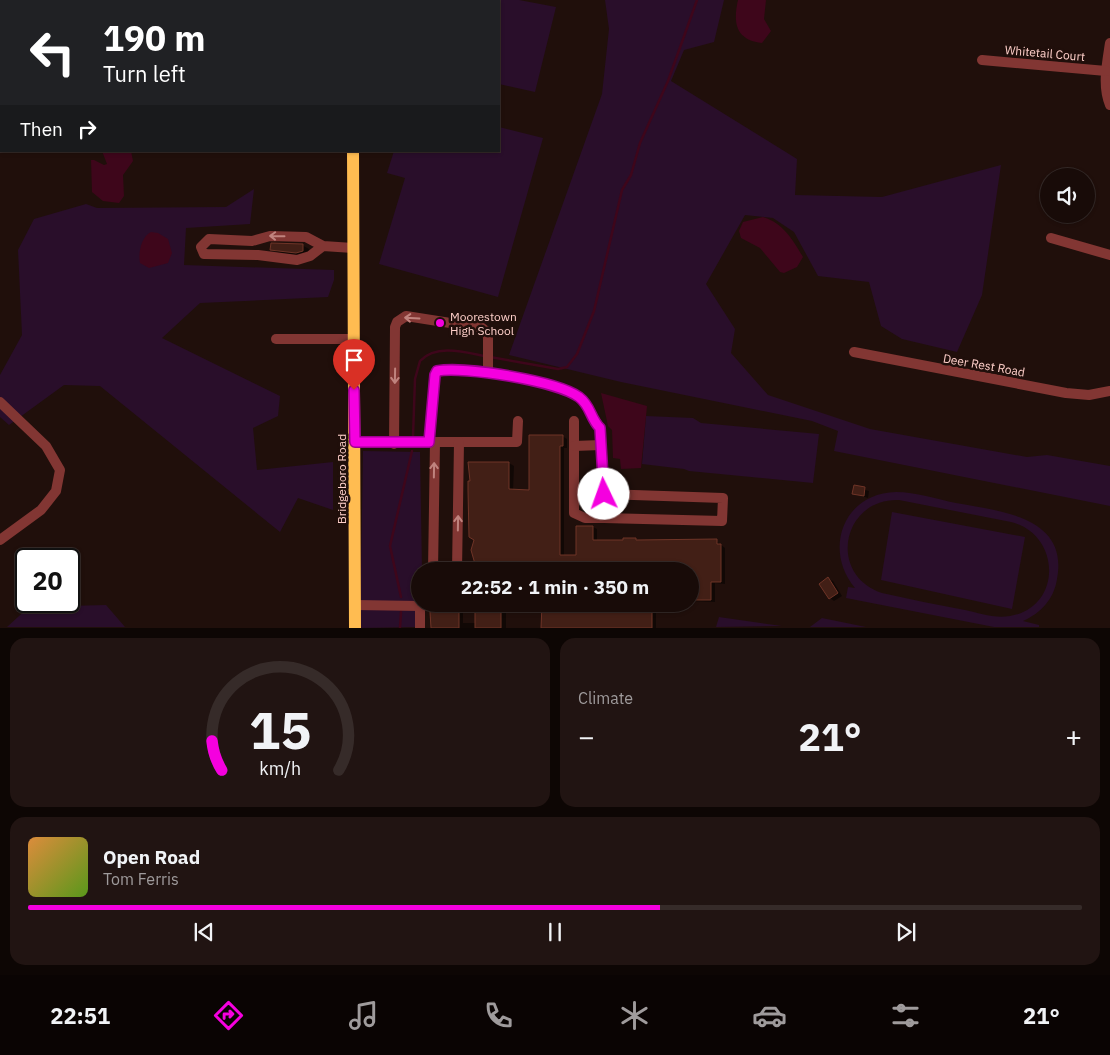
<!DOCTYPE html>
<meta charset="utf-8">
<style>
:root{--surface:#180b08;--page:#211412;--text:#f1f3f6;--muted:#9f9b9c;--line:#362b29;--accent:#f500df}
body{margin:0;font-family:"IBM Plex Sans",sans-serif;background:var(--page);color:var(--text);height:100vh;display:flex;flex-direction:column;font-size:19px;white-space:nowrap}
*{box-sizing:border-box;margin:0}
p{font-size:16px;color:var(--muted)}
.icon{flex:none;width:28px;height:28px;fill:none;stroke:currentColor;stroke-width:2;stroke-linecap:round;stroke-linejoin:round}
.map{position:relative;height:628px;overflow:hidden}
.panel{display:flex;flex-direction:column;gap:10px;padding:10px;background:#0d0604;flex:1}
.panel>*{flex:none}
.hud{position:absolute;left:0px;top:0px;width:500px;height:152px;box-shadow:0 1px 4px #0004,0 0 0 1px var(--line);background:#202124;color:#fff;overflow:hidden}
.buttons{position:absolute;left:1040px;top:168px;display:grid;gap:10px}
.buttons a{display:grid;place-items:center;width:55px;height:55px;border-radius:50%;background:var(--surface);box-shadow:0 1px 4px #0004,0 0 0 1px var(--line);font-size:25px}
.speed{position:absolute;left:15px;top:548px;display:flex;gap:10px;font-size:25px;font-weight:700;text-align:center}
.speed>*{display:grid;place-content:center;width:65px;height:65px;border-radius:50%;background:var(--surface);box-shadow:0 1px 4px #0004,0 0 0 1px var(--line);line-height:1}
.speed .limit{border:2px solid #111;border-radius:8px;background:#fff;color:#111}
.pin{position:absolute;display:grid;place-items:center;width:42px;height:42px;color:#fff;margin:-51px -21px;border-radius:50% 50% 50% 0;rotate:-45deg;box-shadow:0 0 5px #0007}
.pin .icon{rotate:45deg}
.me{position:absolute;width:55px;margin:-28px;rotate:357deg;stroke-linejoin:round;filter:drop-shadow(0 0 4px #0008)}
.turn{display:flex;align-items:center;gap:18px;height:105px;padding:0 20px;font-size:22px}
.turn .icon{width:65px;height:65px;stroke-width:2.5}
.turn b{display:block;font-size:35px;line-height:42px}
.then{display:flex;align-items:center;height:48px;padding:0 20px;background:#0003;gap:10px;font-size:19px}
.big{font-size:38px;font-weight:700;line-height:1.1}
.panel .tile{flex:1;display:flex;flex-direction:column;justify-content:center;gap:8px;min-width:0;padding:0 18px;border-radius:15px;background:var(--page)}
.panel .dial{align-items:center;gap:0}
.dial svg{height:130px;overflow:visible;fill:none;stroke:var(--line);stroke-width:7;stroke-linecap:round;text-anchor:middle}
.dial text{fill:var(--text);stroke:none}
.song{display:flex;align-items:center;gap:15px}
.cover{width:60px;height:60px;border-radius:8px;background:linear-gradient(135deg,hsl(30 70% 55%),hsl(90 70% 35%))}
.played{height:5px;border-radius:2px;background:linear-gradient(90deg,var(--accent) 60%,var(--line) 60%)}
.keys{display:flex;justify-content:space-around;direction:ltr}
.heat{display:flex;justify-content:space-between;align-items:center;font-size:28px;direction:ltr}
.panel .tiles{flex:1;display:grid;gap:10px;grid-template-columns:1fr 1fr}
.tile:last-child{grid-column:span 2}
.trip{position:absolute;left:411px;top:562px;width:288px;height:50px;border-radius:25px;background:var(--surface);box-shadow:0 1px 4px #0004,0 0 0 1px var(--line);font-weight:700;line-height:50px;text-align:center}
.dock{display:flex;height:80px;justify-content:space-around;align-items:center;background:#0a0403;color:var(--muted)}
.dock .icon{width:35px;height:35px}
.dock .active{color:var(--accent)}
.dock b{font-size:22px;color:var(--text)}
.map>svg:first-child{display:block}
</style>
<div class="map">
<svg width="1110" height="628" viewBox="0 0 1110 628">
<rect width="100%" height="100%" fill="#200f0b"/>
<g fill="#290e2a" fill-rule="evenodd">
<path d="M408 0H519L556 7 535 92 499 84V1Z"/>
<path d="M605 0H724L714 42 684 50 671 81 797 159 795 195 882 197 1001 165 982 295 957 352 902 339 881 326 869 282 818 276 794 232 773 218 745 215 706 284 735 329 731 353 768 395 870 429 1027 457 1047 455 1110 466V506L834 451 838 431 812 421 621 382 509 355 602 94 609 29Z"/>
<path d="M499 127 543 138 498 297 379 264 405 178 387 173 394 151H499Z"/>
<path d="M254 189 250 224 186 228 184 265 334 270V280L328 297 200 303 162 338 280 396 278 416 253 428 257 470 333 462V510L298 498 280 532 100 386 64 385 9 425 0 417V375L22 335 18 250 34 219 86 204 97 208 226 207Z"/>
<path d="M646 416 693 418 701 423 819 434 813 483 689 471 684 469 642 464Z"/>
<path d="M363 451 420 452 422 571 418 627 360 628Z"/>
<path d="M896 492C916 492 936 499 956 503 999 511 1069 516 1057 579 1054 599 1041 613 1023 621L1039 625V627H994L846 598 848 587 855 588C823 550 843 493 896 492ZM899 500 1011 522C1061 534 1063 607 1010 616 995 619 979 613 965 610 937 605 910 599 882 593 827 575 842 498 899 500Z"/>
<path d="M892 512 1025 537 1012 609 881 580Z"/>
<path d="M106 605 125 627H7L29 607Z"/>
<path d="M719 617 782 626 716 627Z"/>
<path d="M822 618 866 627H810Z"/>
</g>
<g fill="#3e061b">
<path d="M738 0H766L764 19 771 31 762 43C735 40 733 22 738 0Z"/>
<path d="M102 151H131L133 161 123 175 124 196 119 203 103 201 92 192 91 160H94L104 165 107 164Z"/>
<path d="M763 217C783 223 793 240 803 257L797 267 784 273 780 272 760 248 741 238 739 231 743 222Z"/>
<path d="M151 232 158 233 168 239 172 253 168 263 149 268 140 263C138 253 141 237 151 232Z"/>
<path d="M601 393 647 406 641 468 621 469 620 459 613 458 612 430 608 426Z"/>
</g>
<g fill="#0007">
<path d="M302 245 309 249V255L304 256 279 253 271 249Z"/>
<path d="M562 436 567 439V448H564V556H578L593 527 597 529V541H624L636 539 639 541H716L725 548V584L715 583V602L690 601V571H478L472 550 475 539 469 464 509 463 514 466 513 491H530Z"/>
<path d="M855 487 869 491 868 498 853 493Z"/>
<path d="M828 579 833 581 842 596 834 601 830 598Z"/>
<path d="M476 604H506V628H432L458 610 463 613V623H476Z"/>
<path d="M543 604H656V628H542Z"/>
</g>
<g fill="none" stroke-linecap="round" stroke-linejoin="round">
<g stroke="#3e061b" stroke-width="2.5">
<path d="M490 357 558 369 567 367 577 354 594 311 622 190 631 175 640 143 668 81 697 0"/>
<path d="M413 437 415 379 420 361C436 344 464 352 484 356"/>
<path d="M401 597 390 546 412 451"/>
<path d="M400 628 401 612"/>
</g>
</g>
<g fill="#421f16" stroke="#6f3427">
<path d="M271 243 303 244V251L296 253 270 250Z"/>
<path d="M529 435H563V446H560V555H576V526H593V540H623V538H636V540L717 539V544H721V582H711V600H690V571H478V565L475 564 471 550 474 540 469 537 468 490V481H470L468 462H509V489L529 490Z"/>
<path d="M854 485 865 487 864 496 852 494Z"/>
<path d="M828 577 838 593 829 599 819 584Z"/>
<rect x="475" y="604" width="26" height="24"/>
<path d="M542 604H652V628H541Z"/>
<path d="M445 607 459 609V628H431L430 612Z"/>
</g>
<g fill="none" stroke-linecap="round" stroke-linejoin="round">
<g stroke="#823633" stroke-width="10">
<path d="M1110 43C1107 63 1102 86 1110 105"/>
<path d="M982 60 1106 71"/>
<path d="M1051 238 1110 255"/>
<path d="M323 246 310 256 297 260 258 255 204 254 201 247 209 239 252 241 270 236 306 237 323 246 353 248"/>
<path d="M276 339H354"/>
<path d="M854 352 1066 393 1089 395 1110 391"/>
<path d="M0 402 46 446 60 470 56 491 41 510 0 540"/>
<path d="M574 421V513L585 518H604"/>
<path d="M355 442H517L518 421"/>
<path d="M429 442 435 375 437 371C464 366 557 381 579 397 592 407 590 417 600 427L604 518 722 521 723 498 604 494"/>
<path d="M394 444 395 327 397 322 406 316 482 328 487 332 488 338V373"/>
<path d="M574 446 601 445"/>
<path d="M433 571 435 442"/>
<path d="M457 571 459 442"/>
<path d="M355 605 420 606 435 604"/>
<path d="M420 606V628"/>
</g>
<g stroke="#ffbc51" stroke-width="12">
<path d="M355 1V0"/>
<path d="M353 151 355 628"/>
</g>
</g>
<defs><path id="oneway-shaft" d="M-6 0H5M1.5-3L5.5 0L1.5 3" fill="none" stroke-width="1.6" stroke-linecap="round" stroke-linejoin="round" transform="scale(1.25)"/></defs>
<g stroke="#c0837e">
<use href="#oneway-shaft" transform="translate(277 236) rotate(-179)"/>
<use href="#oneway-shaft" transform="translate(412 318) rotate(-177)"/>
<use href="#oneway-shaft" transform="translate(395 376) rotate(91)"/>
<use href="#oneway-shaft" transform="translate(434 470) rotate(-89)"/>
<use href="#oneway-shaft" transform="translate(458 523) rotate(-89)"/>
</g>
<g fill="none" stroke-linecap="round" stroke-linejoin="round">
<g stroke="#9f0091" stroke-width="12">
<path id="route" d="M354 390 355 442H429L435 375 437 371C464 366 557 381 579 397 591 406 590 418 600 428L604 494"/>
</g>
<use href="#route" stroke="#f500df" stroke-width="9"/>
</g>
<circle fill="#f500df" stroke="#200f0b" stroke-width="2" cx="440" cy="323" r="5"/>
<g text-anchor="middle" dominant-baseline="central" stroke-width="5" stroke-linejoin="round" paint-order="stroke">
<g font-size="12" fill="#ffd0ca" stroke="#200f0b">
<text transform="translate(1045 53) rotate(5)">Whitetail Court</text>
<text transform="translate(984 365) rotate(10)">Deer Rest Road</text>
<text transform="translate(341 479) rotate(-90)">Bridgeboro Road</text>
</g>
<g font-size="12" fill="#ffd0ca" stroke="#200f0b" text-anchor="start">
<text x="450" y="316">Moorestown<tspan x="450" dy="14">High School</tspan></text>
</g>
</g>
</svg>
<div class="buttons">
<a><svg class="icon" aria-label="sound" viewBox="0 0 24 24"><path d="M4 9h4l5-4v14l-5-4H4zM17 9q2 3 0 6"/></svg></a>
</div>
<div class="speed"><div class="limit">20</div></div>
<div class="pin" style="left:354px;top:390px;background:#d93025"><svg class="icon" aria-label="arrive" viewBox="0 0 24 24"><path d="M6 21V4h12l-3 4 3 4H6"/></svg></div>
<svg class="me" style="left:604px;top:494px" viewBox="-20 -20 40 40"><circle r="19" fill="#fff"/><path d="M0-13L10 11 0 6-10 11z" fill="#f500df"/></svg>
<div class="trip">22:52 · 1 min · 350 m</div>
<div class="hud">
<div class="turn"><svg class="icon" aria-label="left" viewBox="0 0 24 24"><path d="M17 20v-9H6M10 6l-5 5 5 5"/></svg><div><b>190 m</b>Turn left</div></div>
<div class="then">Then<svg class="icon" aria-label="right" viewBox="0 0 24 24"><path d="M7 20v-9h11M14 6l5 5-5 5"/></svg></div>
</div>
</div>
<section class="panel">
<div class="tiles">
<div class="tile dial"><svg viewBox="0 0 100 80">
<path d="M14 69A42 42 0 1 1 86 69"/>
<path d="M14 69A42 42 0 0 1 8 51" stroke="#f500df"/>
<text x="50" y="56" font-size="32" font-weight="700">15</text>
<text x="50" y="72" font-size="11">km/h</text>
</svg></div>
<div class="tile"><p>Climate</p>
<div class="heat"><a>−</a><b class="big">21°</b><a>+</a></div>
</div>
<div class="tile">
<div class="song"><i class="cover"></i><div><b>Open Road</b><p>Tom Ferris</p></div></div>
<div class="played"></div>
<div class="keys"><svg class="icon" aria-label="previous" viewBox="0 0 24 24"><path d="M18 5L8 12l10 7zM5 5v14"/></svg><svg class="icon" aria-label="pause" viewBox="0 0 24 24"><path d="M8 5v14M16 5v14"/></svg><svg class="icon" aria-label="next" viewBox="0 0 24 24"><path d="M6 5l10 7-10 7zM19 5v14"/></svg></div>
</div>
</div>
</section>
<nav class="dock">
<b>22:51</b>
<svg class="icon active" aria-label="directions" viewBox="0 0 24 24"><path d="M12 3l9 9-9 9-9-9zM9 14v-3h6M13 9l2 2-2 2"/></svg>
<svg class="icon" aria-label="music" viewBox="0 0 24 24"><path d="M9 18V5l10-2v13"/><circle cx="6" cy="18" r="3"/><circle cx="16" cy="16" r="3"/></svg>
<svg class="icon" aria-label="phone" viewBox="0 0 24 24"><path d="M5 4h4l2 5-3 2q2 4 5 5l2-3 5 2v4C11 20 4 13 5 4z"/></svg>
<svg class="icon" aria-label="climate" viewBox="0 0 24 24"><path d="M12 3v18M4 7l16 10M4 17L20 7"/></svg>
<svg class="icon" aria-label="car" viewBox="0 0 24 24"><path d="M5 17H2v-5l4-1 3-4h7l3 4 3 1v5h-3M9 17h6M6 11h13"/><circle cx="7" cy="17" r="2"/><circle cx="17" cy="17" r="2"/></svg>
<svg class="icon" aria-label="filters" viewBox="0 0 24 24"><path d="M4 7h16M4 17h16"/><circle cx="9" cy="7" r="2"/><circle cx="15" cy="17" r="2"/></svg>
<b>21°</b>
</nav>
